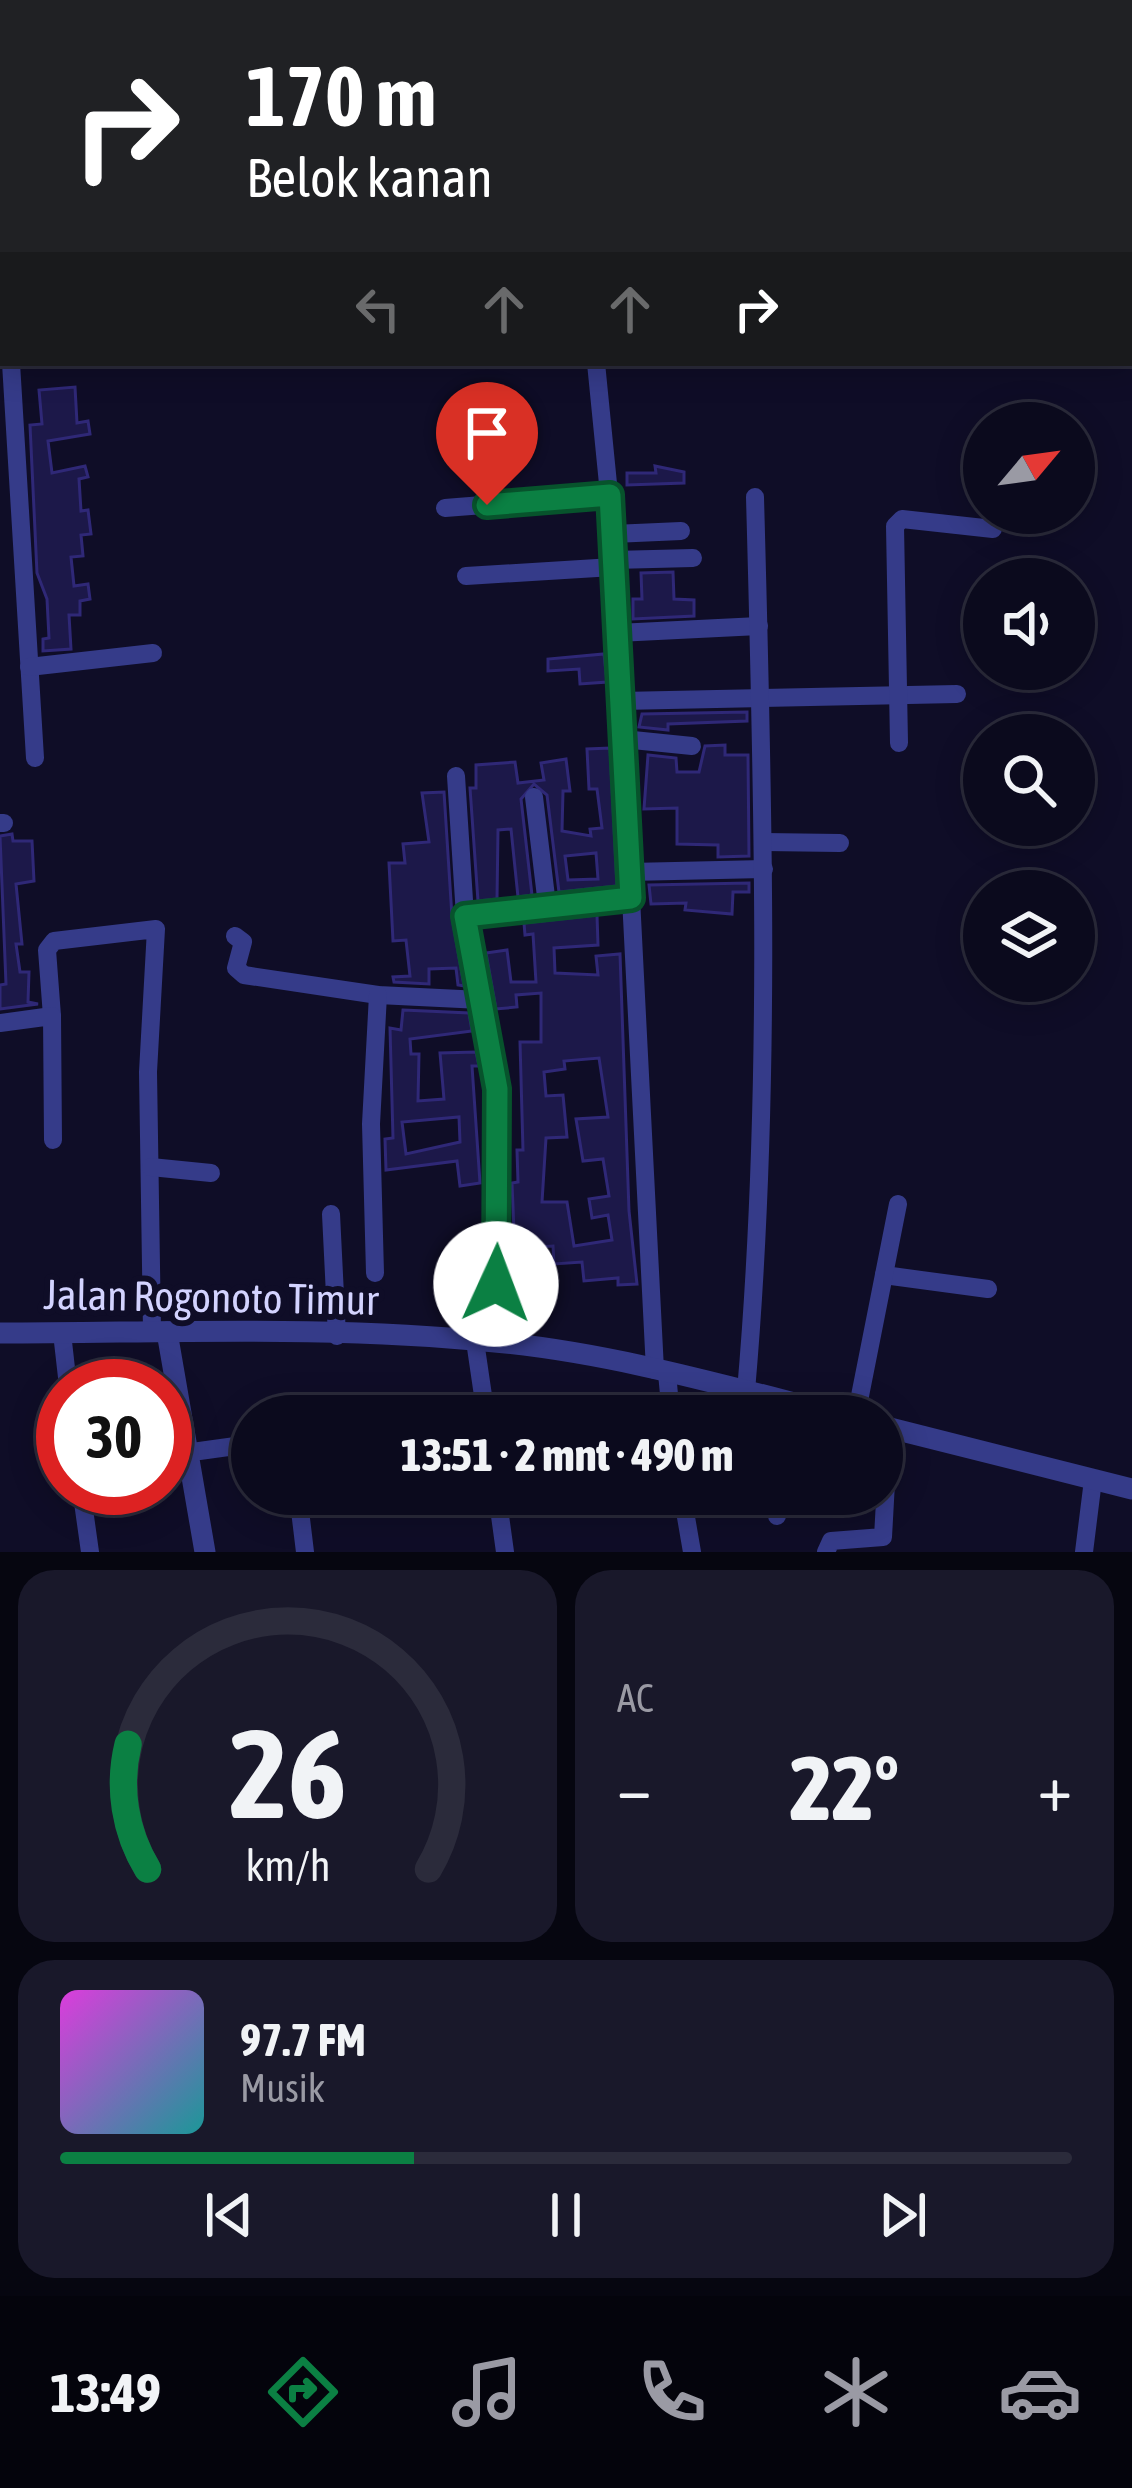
<!DOCTYPE html>
<html lang="id">
<meta charset="utf-8">
<style>
:root{--surface:#0b0a1d;--page:#19182a;--text:#f1f3f6;--muted:#9a9aa4;--line:#2b2b3b;--accent:#0b8043}
body{margin:0;font-family:"Asap Condensed",sans-serif;background:var(--page);color:var(--text);height:100vh;display:flex;flex-direction:column;font-size:45px;white-space:nowrap}
*{box-sizing:border-box;margin:0}
p{font-size:39px;color:var(--muted)}
.icon{flex:none;width:66px;height:66px;fill:none;stroke:currentColor;stroke-width:2;stroke-linecap:round;stroke-linejoin:round}
.map{position:relative;height:1552px;overflow:hidden}
.details{display:flex;flex-direction:column;gap:18px;padding:18px;background:#060610;flex:1}
.details>*{flex:none}
.guide{position:absolute;left:0px;top:0px;width:1134px;height:366px;box-shadow:0 6px 30px #0003,0 0 0 3px var(--line);background:#202124;color:#fff;overflow:hidden}
.needle{width:78px;rotate:61deg}
.fabs{position:absolute;left:963px;top:402px;display:grid;gap:24px}
.fabs a{display:grid;place-items:center;width:132px;height:132px;border-radius:50%;background:var(--surface);box-shadow:0 6px 30px #0003,0 0 0 3px var(--line);font-size:60px}
.speed{position:absolute;left:36px;top:1359px;display:flex;gap:24px;font-size:60px;font-weight:700;text-align:center}
.speed>*{display:grid;place-content:center;width:156px;height:156px;border-radius:50%;background:var(--surface);box-shadow:0 6px 30px #0003,0 0 0 3px var(--line);line-height:1}
.speed .limit{border:18px solid #d22;background:#fff;color:#111}
.pin{position:absolute;display:grid;place-items:center;width:102px;height:102px;color:#fff;margin:-123px -51px;border-radius:50% 50% 50% 0;rotate:-45deg;box-shadow:0 0 12px #0007}
.pin .icon{rotate:45deg}
.me{position:absolute;width:132px;margin:-66px;rotate:2deg;stroke-linejoin:round;filter:drop-shadow(0 0 9px #0008)}
.turn{display:flex;align-items:center;gap:42px;height:252px;padding:0 48px;font-size:54px}
.turn .icon{width:156px;height:156px;stroke-width:2.5}
.turn b{display:block;font-size:84px;line-height:102px}
.lanes{display:flex;align-items:center;height:114px;padding:0 48px;background:#0003;justify-content:center;gap:60px;direction:ltr}
.lanes .off{opacity:.35}
.big{font-size:90px;font-weight:800;line-height:1.1}
.details .card{flex:1;display:flex;flex-direction:column;justify-content:center;gap:18px;min-width:0;padding:0 42px;border-radius:36px;background:var(--page)}
.details .dial{align-items:center;gap:0}
.dial svg{height:312px;overflow:visible;fill:none;stroke:var(--line);stroke-width:7;stroke-linecap:round;text-anchor:middle}
.dial text{fill:var(--text);stroke:none}
.song{display:flex;align-items:center;gap:36px}
.cover{width:144px;height:144px;border-radius:18px;background:linear-gradient(135deg,hsl(300 70% 55%),hsl(180 70% 35%))}
.played{height:12px;border-radius:6px;background:linear-gradient(90deg,var(--accent) 35%,var(--line) 35%)}
.keys{display:flex;justify-content:space-around;direction:ltr}
.heat{display:flex;justify-content:space-between;align-items:center;font-size:66px;direction:ltr}
.details .tiles{flex:1;display:grid;gap:18px;grid-template-columns:1fr 1fr}
.card:last-child{grid-column:span 2}
.trip{position:absolute;left:231px;top:1395px;width:672px;height:120px;border-radius:60px;background:var(--surface);box-shadow:0 6px 30px #0003,0 0 0 3px var(--line);font-weight:800;line-height:120px;text-align:center}
.dock{display:flex;height:192px;justify-content:space-around;align-items:center;background:#04040c;color:var(--muted)}
.dock .icon{width:84px;height:84px}
.dock .selected{color:var(--accent)}
.dock b{font-size:54px;color:var(--text)}
.map>svg:first-child{display:block}
</style>
<div class="map">
<svg width="1132" height="1552" viewBox="0 0 1132 1552">
<rect width="100%" height="100%" fill="#0f0d27"/>
<g fill="#1c1849" stroke="#2f2877" stroke-width="3" fill-rule="evenodd">
<path d="M75 387 77 423 88 421 90 434 48 441 52 473 85 466 88 477 79 479 81 511 88 510 91 534 81 535 83 556 71 557 74 586 88 584 90 599 80 601V615H69L71 649 43 651V639L49 638 47 599 37 573 30 425 42 424 39 390Z"/>
<path d="M655 466 684 472V483L627 485V473H656Z"/>
<path d="M673 572 674 599 694 600V616L633 619V599H642L641 573Z"/>
<path d="M604 654 607 682 580 684 579 669 548 671V659Z"/>
<path d="M747 712V721L668 724V730L639 727 642 714Z"/>
<path d="M725 745V755H748L749 856 718 857V845L677 844V808L644 809 648 755 676 758 677 772H699L705 746Z"/>
<path d="M610 748 617 886 559 892 547 795 534 784 521 799 532 895 518 897 511 829 498 830 497 899 478 901 470 788H476V765L515 762 518 783 544 780 541 763 566 759 570 791H563L562 831 591 836 590 829 602 828 597 789H589L587 749ZM596 853 598 879 568 880 565 856Z"/>
<path d="M444 792 452 917 464 986 458 985 456 968 429 969V984L394 982 393 977 410 976 406 940 393 941 389 863H405L403 844 429 842 422 793Z"/>
<path d="M12 834 13 841H32L34 881 16 884 22 944H16L20 972H29L28 1002 38 1004 0 1009V985L6 984 0 836Z"/>
<path d="M749 883V892H733L732 914 685 910 686 903 651 904 649 885Z"/>
<path d="M597 915 598 945 554 948 555 973 598 975 596 956 620 954 629 1211 637 1284 618 1285V1278L584 1281 582 1262 554 1264 553 1246 517 1248 514 1232 512 1183 518 1182 517 1150H523L520 1042H541V993L516 995 517 1007 496 1009 486 953 507 950 511 982H536L533 934 525 935 524 923ZM599 1058 608 1117 576 1119 583 1161 603 1159 609 1196 589 1199 592 1218 608 1215 612 1240 574 1246 567 1202H542L546 1138 567 1137 563 1095 546 1096 544 1072 565 1069 564 1061Z"/>
<path d="M403 1010 469 1013 472 1031 410 1039 411 1054H419L418 1101 444 1099 440 1053 476 1052 479 1066H472L480 1183 460 1186 457 1161 386 1170 385 1139 393 1138 390 1028 401 1030ZM459 1117 460 1142 406 1154 402 1122Z"/>
<path d="M541 1272 542 1318 516 1320 511 1274Z"/>
</g>
<g fill="none" stroke-linecap="round" stroke-linejoin="round">
<g stroke="#353b89" stroke-width="18">
<path d="M618 3 619 0"/>
<path d="M0 294 3 295"/>
<path d="M11 363 35 758"/>
<path d="M596 363 613 534 630 872"/>
<path d="M445 508 610 495"/>
<path d="M613 534 681 531"/>
<path d="M613 560 693 558"/>
<path d="M466 576 613 567"/>
<path d="M617 633 759 626"/>
<path d="M29 667 153 653"/>
<path d="M621 701 957 694"/>
<path d="M623 739 692 746"/>
<path d="M899 743 895 526 902 519 993 529"/>
<path d="M456 776 465 916 497 1089V1342"/>
<path d="M534 797 547 905"/>
<path d="M0 823H4"/>
<path d="M764 842 840 843"/>
<path d="M631 898 655 1370"/>
<path d="M465 916 631 898 630 872 764 869"/>
<path d="M235 936 243 942 236 968 244 975 378 995 481 1000"/>
<path d="M52 1016 47 950 54 941 156 929 148 1072 152 1330"/>
<path d="M0 1023 52 1016 53 1140"/>
<path d="M151 1167 211 1173"/>
<path d="M331 1214 337 1336"/>
<path d="M375 1273 371 1124 378 995"/>
<path d="M884 1275 988 1289"/>
<path d="M62 1333 68 1386"/>
<path d="M475 1341 486 1416"/>
<path d="M667 1373 671 1416"/>
<path d="M746 1391C772 1094 763 795 755 497"/>
<path d="M856 1416 898 1204"/>
<path d="M185 1453 250 1444"/>
<path d="M81 1488 90 1552"/>
<path d="M298 1494 305 1552"/>
<path d="M497 1494 505 1552"/>
<path d="M682 1494 692 1552"/>
<path d="M776 1494 777 1516"/>
<path d="M826 1552 831 1541 883 1537 889 1428"/>
<path d="M1084 1552 1093 1480"/>
</g>
<g stroke="#353b89" stroke-width="21">
<path d="M167 1332 205 1552"/>
<path d="M0 1333C164 1333 331 1325 495 1342 613 1353 730 1387 845 1416"/>
<path d="M882 1426 1132 1489"/>
</g>
</g>
<g fill="none" stroke-linecap="round" stroke-linejoin="round">
<g stroke="#07532c" stroke-width="30">
<path id="route" d="M487 505 610 495 631 898 465 916 497 1089 496 1284"/>
</g>
<use href="#route" stroke="#0b8043" stroke-width="21"/>
</g>
<g text-anchor="middle" dominant-baseline="central" stroke-width="12" stroke-linejoin="round" paint-order="stroke">
<g font-size="42" fill="#d3d3ff" stroke="#0f0d27">
<text transform="translate(211 1297) rotate(1)">Jalan Rogonoto Timur</text>
</g>
</g>
</svg>
<div class="fabs">
<a><svg class="needle" viewBox="-14 -14 28 28"><path d="M0-13l5 13h-10z" fill="#e53935"/><path d="M0 13l5-13h-10z" fill="#9a9aa4"/></svg></a>
<a><svg class="icon" aria-label="sound" viewBox="0 0 24 24"><path d="M4 9h4l5-4v14l-5-4H4zM17 9q2 3 0 6"/></svg></a>
<a><svg class="icon" aria-label="search" viewBox="0 0 24 24"><circle cx="10" cy="10" r="6"/><path d="M15 15l6 6"/></svg></a>
<a><svg class="icon" aria-label="layers" viewBox="0 0 24 24"><path d="M12 4l9 5-9 5-9-5zM3 14l9 5 9-5"/></svg></a>
</div>
<div class="speed"><div class="limit">30</div></div>
<div class="pin" style="left:487px;top:505px;background:#d93025"><svg class="icon" aria-label="arrive" viewBox="0 0 24 24"><path d="M6 21V4h12l-3 4 3 4H6"/></svg></div>
<svg class="me" style="left:496px;top:1284px" viewBox="-20 -20 40 40"><circle r="19" fill="#fff"/><path d="M0-13L10 11 0 6-10 11z" fill="#0b8043"/></svg>
<div class="trip">13:51 · 2 mnt · 490 m</div>
<div class="guide">
<div class="turn"><svg class="icon" aria-label="right" viewBox="0 0 24 24"><path d="M7 20v-9h11M14 6l5 5-5 5"/></svg><div><b>170 m</b>Belok kanan</div></div>
<div class="lanes"><svg class="icon off" aria-label="left" viewBox="0 0 24 24"><path d="M17 20v-9H6M10 6l-5 5 5 5"/></svg><svg class="icon off" aria-label="ahead" viewBox="0 0 24 24"><path d="M12 20V5M6 11l6-6 6 6"/></svg><svg class="icon off" aria-label="ahead" viewBox="0 0 24 24"><path d="M12 20V5M6 11l6-6 6 6"/></svg><svg class="icon" aria-label="right" viewBox="0 0 24 24"><path d="M7 20v-9h11M14 6l5 5-5 5"/></svg></div>
</div>
</div>
<section class="details">
<div class="tiles">
<div class="card dial"><svg viewBox="0 0 100 80">
<path d="M14 69A42 42 0 1 1 86 69"/>
<path d="M14 69A42 42 0 0 1 9 37" stroke="#0b8043"/>
<text x="50" y="56" font-size="32" font-weight="700">26</text>
<text x="50" y="72" font-size="11">km/h</text>
</svg></div>
<div class="card"><p>AC</p>
<div class="heat"><a>−</a><b class="big">22°</b><a>+</a></div>
</div>
<div class="card">
<div class="song"><i class="cover"></i><div><b>97.7 FM</b><p>Musik</p></div></div>
<div class="played"></div>
<div class="keys"><svg class="icon" aria-label="previous" viewBox="0 0 24 24"><path d="M18 5L8 12l10 7zM5 5v14"/></svg><svg class="icon" aria-label="pause" viewBox="0 0 24 24"><path d="M8 5v14M16 5v14"/></svg><svg class="icon" aria-label="next" viewBox="0 0 24 24"><path d="M6 5l10 7-10 7zM19 5v14"/></svg></div>
</div>
</div>
</section>
<nav class="dock">
<b>13:49</b>
<svg class="icon selected" aria-label="directions" viewBox="0 0 24 24"><path d="M12 3l9 9-9 9-9-9zM9 14v-3h6M13 9l2 2-2 2"/></svg>
<svg class="icon" aria-label="music" viewBox="0 0 24 24"><path d="M9 18V5l10-2v13"/><circle cx="6" cy="18" r="3"/><circle cx="16" cy="16" r="3"/></svg>
<svg class="icon" aria-label="phone" viewBox="0 0 24 24"><path d="M5 4h4l2 5-3 2q2 4 5 5l2-3 5 2v4C11 20 4 13 5 4z"/></svg>
<svg class="icon" aria-label="climate" viewBox="0 0 24 24"><path d="M12 3v18M4 7l16 10M4 17L20 7"/></svg>
<svg class="icon" aria-label="car" viewBox="0 0 24 24"><path d="M5 17H2v-5l4-1 3-4h7l3 4 3 1v5h-3M9 17h6M6 11h13"/><circle cx="7" cy="17" r="2"/><circle cx="17" cy="17" r="2"/></svg>
</nav>
